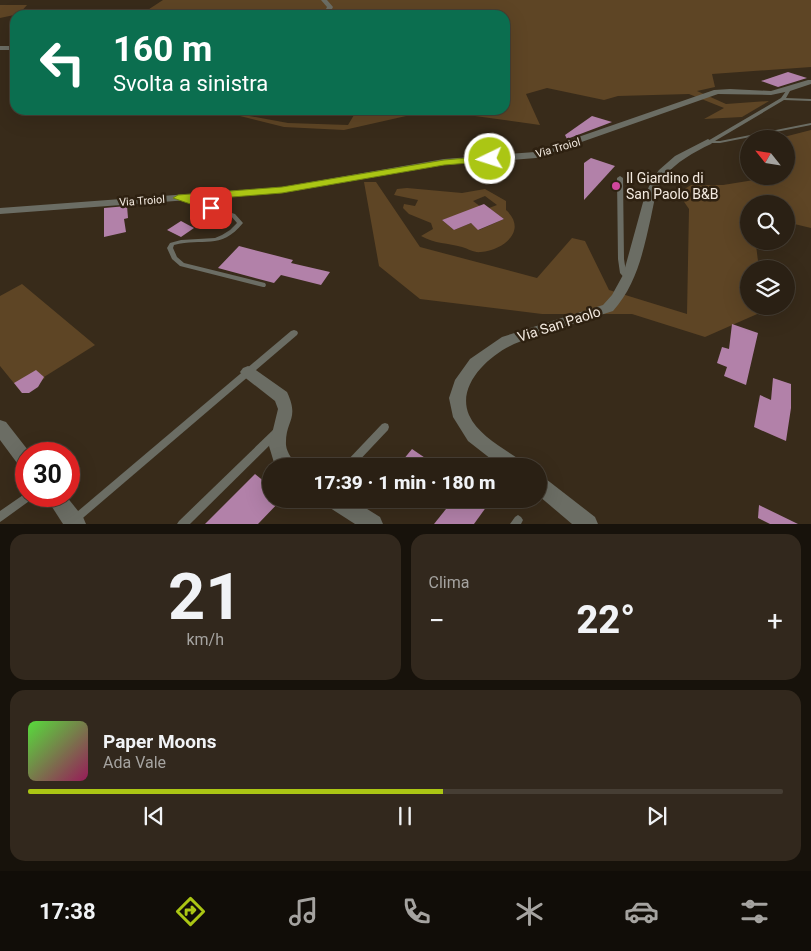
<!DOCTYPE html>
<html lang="it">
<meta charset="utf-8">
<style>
:root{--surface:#2a2014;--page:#32281d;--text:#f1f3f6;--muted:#a5a3a0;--line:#463e34;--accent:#abc614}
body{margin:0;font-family:Roboto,sans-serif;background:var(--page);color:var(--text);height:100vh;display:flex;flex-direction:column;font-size:19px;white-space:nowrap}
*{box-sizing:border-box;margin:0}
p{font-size:16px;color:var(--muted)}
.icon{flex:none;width:28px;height:28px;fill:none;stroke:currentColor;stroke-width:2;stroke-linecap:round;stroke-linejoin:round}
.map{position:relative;height:524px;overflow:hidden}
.sheet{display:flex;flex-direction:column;gap:10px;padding:10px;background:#17120b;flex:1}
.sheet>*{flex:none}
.top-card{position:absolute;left:10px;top:10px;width:500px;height:105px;border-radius:15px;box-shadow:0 5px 20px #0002,0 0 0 1px var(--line);background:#0b6e4f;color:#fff;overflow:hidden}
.needle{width:32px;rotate:300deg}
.tools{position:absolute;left:740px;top:130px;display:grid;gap:10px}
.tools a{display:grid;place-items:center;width:55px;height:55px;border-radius:50%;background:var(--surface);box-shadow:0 5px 20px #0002,0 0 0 1px var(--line);font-size:25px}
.speed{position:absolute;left:15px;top:442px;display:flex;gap:10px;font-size:25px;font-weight:700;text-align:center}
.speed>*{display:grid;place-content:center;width:65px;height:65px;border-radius:50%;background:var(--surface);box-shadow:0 5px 20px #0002,0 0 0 1px var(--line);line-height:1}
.speed .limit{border:8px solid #d22;background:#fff;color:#111}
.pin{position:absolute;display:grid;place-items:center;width:42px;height:42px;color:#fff;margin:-21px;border-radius:10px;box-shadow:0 2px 8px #0006}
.me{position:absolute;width:55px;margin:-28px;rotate:266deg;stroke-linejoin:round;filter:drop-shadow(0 0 4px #0008)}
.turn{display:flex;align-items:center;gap:18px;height:105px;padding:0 20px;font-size:22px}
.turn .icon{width:65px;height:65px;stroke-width:2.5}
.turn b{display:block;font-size:35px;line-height:42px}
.big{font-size:38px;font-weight:800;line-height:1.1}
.sheet .tile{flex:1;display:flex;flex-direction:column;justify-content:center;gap:8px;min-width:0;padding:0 18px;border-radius:15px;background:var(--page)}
.sheet .dial{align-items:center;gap:0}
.dial b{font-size:65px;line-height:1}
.song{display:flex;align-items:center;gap:15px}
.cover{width:60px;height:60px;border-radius:8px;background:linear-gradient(135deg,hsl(110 70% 55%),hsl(330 70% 35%))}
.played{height:5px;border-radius:2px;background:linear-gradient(90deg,var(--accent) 55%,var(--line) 55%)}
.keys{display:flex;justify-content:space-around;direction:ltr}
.heat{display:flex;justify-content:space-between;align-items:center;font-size:28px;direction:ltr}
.sheet .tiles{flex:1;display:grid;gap:10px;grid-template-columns:1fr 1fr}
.tile:last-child{grid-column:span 2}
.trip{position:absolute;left:262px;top:458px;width:285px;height:50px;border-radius:25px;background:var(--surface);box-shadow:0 5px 20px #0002,0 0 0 1px var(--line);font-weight:800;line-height:50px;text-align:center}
.menu{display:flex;height:80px;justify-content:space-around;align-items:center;background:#110d08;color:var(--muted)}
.menu .icon{width:35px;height:35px}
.menu .active{color:var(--accent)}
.menu b{font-size:22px;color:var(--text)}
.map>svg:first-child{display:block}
</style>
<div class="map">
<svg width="811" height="524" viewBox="0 0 811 524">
<rect width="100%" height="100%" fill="#382b1a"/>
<g fill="#5e4525" fill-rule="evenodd">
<path d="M163 0H811V67L712 74 715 87 697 91 726 104 769 101 742 117 704 119 724 108 689 94 618 96 604 100 547 88 526 94 540 125 475 116 473 110H505V15H322V9L307 10 296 15H140Z"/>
<path d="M27 5 19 14 0 18V5Z"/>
<path d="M216 110 288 123 348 125 354 115 305 110H421L415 114 344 130 284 127Z"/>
<path d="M811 130V228L786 222V204H749V241H764L756 245 759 269H749V306H764V311L705 337 632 314H542L420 299 379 266 364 182H376L420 247 537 278 572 238 585 241 609 290 687 314 689 209 678 193 691 185H723L754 180 756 176H786V139H776Z"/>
<path d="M407 188 462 193 485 189 506 201V210C528 230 504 250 481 252 474 253 469 249 462 247 448 243 435 244 421 236L433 229 431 223 409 214 403 208 404 204 415 206 418 200 394 195 397 189ZM485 196 497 205 489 208 504 219 479 230 471 223 454 230 442 220 454 216 489 213 473 201Z"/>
<path d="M22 284 95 345 44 377 45 378 22 393 0 366V296Z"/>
</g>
<g fill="#b281a9">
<path d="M788 72 807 78 778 87 761 81Z"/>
<path d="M592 116 612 122 567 139 565 135Z"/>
<path d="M591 158 615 166 584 200V163Z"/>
<path d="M484 204 504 219 478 230 471 223 454 230 442 220Z"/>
<path d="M127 206 128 218 124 219 126 232 104 237V208Z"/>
<path d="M181 221 194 228 181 237 167 230Z"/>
<path d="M239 246 293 260 291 263 330 272 321 285 281 275 274 283 218 268Z"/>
<path d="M732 324 758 333 746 385 724 376 727 367 717 363 722 347 729 349Z"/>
<path d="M36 370 44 377 38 387 29 393H22L14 383Z"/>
<path d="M773 378 791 384V408L786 441 754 427 760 395 771 400Z"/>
<path d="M412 449 437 466H398Z"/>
<path d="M255 474 271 487V499H282L258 524H205Z"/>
<path d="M454 499H492L474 524H434Z"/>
<path d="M759 505 798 524H770L758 518Z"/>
</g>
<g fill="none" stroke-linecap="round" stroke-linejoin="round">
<g fill="#6b6d64" fill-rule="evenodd">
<path d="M786 89H788L790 91 786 98 811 99V101L784 100 715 141H720L811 123V125L720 143H708L706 142 781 98 786 91Z"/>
<path d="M620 176 623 178 624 259 626 272 632 279 629 281H627L620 273 618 259 617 178Z"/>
<path d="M178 196 235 214 243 223C220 251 203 237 174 245L173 248 177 257 184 263 265 283 266 285 265 287H263L180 266 172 259 167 248 170 243 181 240 215 238 222 235 230 230 237 223 231 216 176 199 175 198Z"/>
<path d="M294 330 297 331 298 333 297 335 77 523H71L69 520 71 517 291 331Z"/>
<path d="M385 423 388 424 389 427 388 430 354 466H344L345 463 382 424Z"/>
<path d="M277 428 280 429 281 432 280 435 190 524H177L179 521 274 429Z"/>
<path d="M26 493V496H34L32 499 3 520 0 522V511Z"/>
<path d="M518 515 521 517 523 520 521 524H510L515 517Z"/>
</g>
<g fill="#6b6d64" fill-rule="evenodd">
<path d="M321 0H327L333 7 329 15H323L327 7Z"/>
<rect x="0" y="46" width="15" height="4"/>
<path d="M808 80H811V84L790 91 771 95 718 94 536 158 444 165 282 193 0 214V208L282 187 444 159 535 152 714 90 730 89 771 91Z"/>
<path d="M708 139 713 142 711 144C694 152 676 162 664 177 656 188 654 203 651 217 643 252 637 284 613 311 580 322 546 331 514 344 489 355 456 385 469 415 478 435 503 448 520 460L523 466H500L468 441 453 417 449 398 455 380 470 359 502 337 603 305 612 295 623 275 645 195 652 180 659 170 675 156Z"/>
<path d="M248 366 253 368 287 392C300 420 285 420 286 445 287 454 293 459 296 466H275L269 446 278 409 275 401 243 376 240 372 243 368Z"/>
<path d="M0 420 6 422 31 454H26V469L20 467 0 440Z"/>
<path d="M539 476 546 479 595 517 598 524H572L539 496Z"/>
<path d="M45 496H66L83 517 86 524H63Z"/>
<path d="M325 499H351L380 517 383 524H355L327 506Z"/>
</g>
</g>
<path fill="#abc614" stroke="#6f810d" d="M490 156 495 159 493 161 444 165 282 193 194 200 215 206 216 208 211 211 173 198 178 195 282 187 444 160Z"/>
<circle fill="#d1479c" stroke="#2e2111" stroke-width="2" cx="616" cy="186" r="5"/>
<g text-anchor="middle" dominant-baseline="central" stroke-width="5" stroke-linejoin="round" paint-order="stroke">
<g font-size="11" fill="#f4ebe1" stroke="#2e2111">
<text transform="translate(558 148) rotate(-16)">Via Troiol</text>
<text transform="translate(142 201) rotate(-4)">Via Troiol</text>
</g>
<g font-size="14" fill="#f4ebe1" stroke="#2e2111" text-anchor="start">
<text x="626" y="178">Il Giardino di<tspan x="626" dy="16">San Paolo B&amp;B</tspan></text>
</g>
<g font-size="14" fill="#f4ebe1" stroke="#2e2111">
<text transform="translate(559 324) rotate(-18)">Via San Paolo</text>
</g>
</g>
</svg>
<div class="tools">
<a><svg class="needle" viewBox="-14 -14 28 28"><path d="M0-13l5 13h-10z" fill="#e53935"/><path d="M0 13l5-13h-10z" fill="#a5a3a0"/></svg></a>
<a><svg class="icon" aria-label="search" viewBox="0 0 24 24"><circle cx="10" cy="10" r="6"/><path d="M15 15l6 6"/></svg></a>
<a><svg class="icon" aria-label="layers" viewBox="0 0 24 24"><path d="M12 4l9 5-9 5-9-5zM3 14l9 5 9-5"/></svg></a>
</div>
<div class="speed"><div class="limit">30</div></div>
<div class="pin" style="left:211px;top:208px;background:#d93025"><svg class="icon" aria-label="arrive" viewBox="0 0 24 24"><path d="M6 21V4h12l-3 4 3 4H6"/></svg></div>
<svg class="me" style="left:490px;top:159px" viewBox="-20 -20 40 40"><circle r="17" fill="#abc614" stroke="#fff" stroke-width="3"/><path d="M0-11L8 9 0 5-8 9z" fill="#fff"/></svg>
<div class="trip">17:39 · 1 min · 180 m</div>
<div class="top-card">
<div class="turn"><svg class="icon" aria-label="left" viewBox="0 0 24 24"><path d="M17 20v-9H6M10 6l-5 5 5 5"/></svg><div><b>160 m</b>Svolta a sinistra</div></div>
</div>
</div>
<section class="sheet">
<div class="tiles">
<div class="tile dial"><b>21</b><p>km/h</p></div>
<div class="tile"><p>Clima</p>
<div class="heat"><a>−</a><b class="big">22°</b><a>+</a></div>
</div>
<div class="tile">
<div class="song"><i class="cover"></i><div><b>Paper Moons</b><p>Ada Vale</p></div></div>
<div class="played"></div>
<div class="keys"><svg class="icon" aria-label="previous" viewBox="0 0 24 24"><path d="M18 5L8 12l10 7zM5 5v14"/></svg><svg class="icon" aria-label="pause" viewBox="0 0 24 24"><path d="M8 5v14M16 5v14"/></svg><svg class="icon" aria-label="next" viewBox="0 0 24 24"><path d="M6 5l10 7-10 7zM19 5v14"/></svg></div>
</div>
</div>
</section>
<nav class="menu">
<b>17:38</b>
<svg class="icon active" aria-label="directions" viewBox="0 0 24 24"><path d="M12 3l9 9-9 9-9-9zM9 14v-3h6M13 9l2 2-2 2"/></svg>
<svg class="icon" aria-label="music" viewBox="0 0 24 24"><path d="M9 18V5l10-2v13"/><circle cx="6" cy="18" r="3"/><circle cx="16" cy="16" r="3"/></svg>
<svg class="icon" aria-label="phone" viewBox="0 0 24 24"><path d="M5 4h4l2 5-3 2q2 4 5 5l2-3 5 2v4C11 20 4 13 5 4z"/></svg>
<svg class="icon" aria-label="climate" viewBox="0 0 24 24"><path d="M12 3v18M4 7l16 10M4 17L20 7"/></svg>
<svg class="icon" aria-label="car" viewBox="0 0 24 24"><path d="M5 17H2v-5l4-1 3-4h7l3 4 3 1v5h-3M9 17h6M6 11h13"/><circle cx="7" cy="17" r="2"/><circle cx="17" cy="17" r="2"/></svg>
<svg class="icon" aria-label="filters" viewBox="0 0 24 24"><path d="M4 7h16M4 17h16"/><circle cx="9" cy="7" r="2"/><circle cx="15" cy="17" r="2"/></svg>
</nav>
